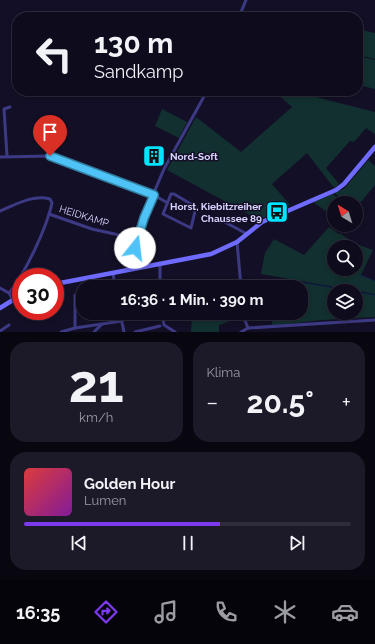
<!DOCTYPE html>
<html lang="de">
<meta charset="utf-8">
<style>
:root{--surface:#0e0b1c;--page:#1c1929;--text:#f1f3f6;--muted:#9b9ba3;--line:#2e2b3b;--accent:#7c3aed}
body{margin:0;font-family:Raleway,sans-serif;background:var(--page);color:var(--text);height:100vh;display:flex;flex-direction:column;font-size:15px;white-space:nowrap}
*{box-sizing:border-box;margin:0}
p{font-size:13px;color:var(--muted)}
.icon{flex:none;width:22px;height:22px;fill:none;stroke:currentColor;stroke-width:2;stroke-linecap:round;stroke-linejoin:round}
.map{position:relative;height:332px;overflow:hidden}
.sheet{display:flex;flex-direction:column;gap:10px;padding:10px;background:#08060f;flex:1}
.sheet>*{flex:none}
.top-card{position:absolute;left:12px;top:12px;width:351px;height:84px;border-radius:16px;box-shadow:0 2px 6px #0003,0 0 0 1px var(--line);background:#0e0b1c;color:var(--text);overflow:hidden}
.needle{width:26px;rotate:322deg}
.tools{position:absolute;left:327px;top:196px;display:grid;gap:8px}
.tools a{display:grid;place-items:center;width:36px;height:36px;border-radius:50%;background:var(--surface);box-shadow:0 2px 6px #0003,0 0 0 1px var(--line);font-size:20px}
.speed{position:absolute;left:12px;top:268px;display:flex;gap:8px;font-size:20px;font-weight:700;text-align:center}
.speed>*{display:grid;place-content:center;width:52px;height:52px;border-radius:50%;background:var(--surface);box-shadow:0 2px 6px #0003,0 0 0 1px var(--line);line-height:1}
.speed .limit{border:6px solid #d22;background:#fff;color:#111}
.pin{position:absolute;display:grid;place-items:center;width:34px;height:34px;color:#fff;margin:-41px -17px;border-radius:50% 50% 50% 0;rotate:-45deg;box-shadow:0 0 4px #0007}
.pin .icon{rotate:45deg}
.me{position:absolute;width:44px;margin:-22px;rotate:16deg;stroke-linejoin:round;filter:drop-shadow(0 0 3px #0008)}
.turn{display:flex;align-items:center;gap:14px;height:84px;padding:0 16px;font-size:18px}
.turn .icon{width:52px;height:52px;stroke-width:2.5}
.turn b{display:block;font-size:28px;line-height:34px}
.big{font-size:30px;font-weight:700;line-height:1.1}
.sheet .card{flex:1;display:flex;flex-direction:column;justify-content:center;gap:6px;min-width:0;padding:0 14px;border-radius:16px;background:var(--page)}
.sheet .dial{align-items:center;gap:0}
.dial b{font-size:52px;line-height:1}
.song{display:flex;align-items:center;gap:12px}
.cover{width:48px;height:48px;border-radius:6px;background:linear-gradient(135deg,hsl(0 70% 55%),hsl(290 70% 35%))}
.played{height:4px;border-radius:2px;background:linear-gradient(90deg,var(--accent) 60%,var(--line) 60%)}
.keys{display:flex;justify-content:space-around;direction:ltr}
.heat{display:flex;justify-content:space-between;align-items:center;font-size:22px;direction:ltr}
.sheet .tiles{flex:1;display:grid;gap:10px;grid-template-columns:1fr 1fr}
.card:last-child{grid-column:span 2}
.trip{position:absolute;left:76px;top:280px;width:232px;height:40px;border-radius:16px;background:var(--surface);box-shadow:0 2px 6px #0003,0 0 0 1px var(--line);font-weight:700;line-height:40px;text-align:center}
.tabs{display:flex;height:64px;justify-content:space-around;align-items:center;background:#06040b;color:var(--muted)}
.tabs .icon{width:28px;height:28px}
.tabs .on{color:var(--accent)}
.tabs b{font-size:18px;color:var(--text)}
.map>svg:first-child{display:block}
</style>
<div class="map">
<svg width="375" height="332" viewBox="0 0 375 332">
<rect width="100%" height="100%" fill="#130f26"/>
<g fill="#12302f" fill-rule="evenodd">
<path d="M358 29 375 33V59L358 55Z"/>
<path d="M358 56 375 60V89L358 85Z"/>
<path d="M274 91H307L304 94 375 112V134L366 128 354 142 350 141 326 168 339 184 334 188 307 153 272 184 290 205 259 220 167 170 196 117 241 152 292 107Z"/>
<path d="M162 109 187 122 179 138 155 126Z"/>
<path d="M368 160 375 166V185L361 202 359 201 356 203H345L335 193 345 188Z"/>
<path d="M333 194 342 203H334V217L313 202Z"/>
<path d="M329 227 339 234 340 233 354 243 373 250 361 275 375 281V294L261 274 265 253 274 239 304 255ZM334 247H356V269H334Z"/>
<path d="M285 280 351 291H334V313H356V292L375 295V317L322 320 271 326 275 313H301V287H283Z"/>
<path d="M192 313H229L228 322 219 325V332H191Z"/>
</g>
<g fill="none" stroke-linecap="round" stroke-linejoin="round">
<g stroke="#0c2248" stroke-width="1">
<path d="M360 275 375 281"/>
<path d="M287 280 353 291"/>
<path d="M356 292 375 295"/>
</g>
<g stroke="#3d3a85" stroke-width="3">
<path d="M239 17 246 0"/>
<path d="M7 156 4 109 10 107"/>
<path d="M0 157 50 156 154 195 166 202"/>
<path d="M171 194H174L196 207 191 228 163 214Z"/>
<path d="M0 211C15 205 33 194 50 199L52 203C47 227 25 274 9 293"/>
<path d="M49 214 92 229 137 239"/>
<path d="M220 222 221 220 247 234"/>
<path d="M237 242 241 287"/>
<path d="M160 264V287"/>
<path d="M128 270 143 218 164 169 207 91"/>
<path d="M113 273 115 287"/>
<path d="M0 288 9 293 13 300"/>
<path d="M120 313 124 332"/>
<path d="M162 313 164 325 175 332"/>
<path d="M242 313 248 328"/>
<path d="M75 328V295"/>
<path d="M0 331 9 325"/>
<path d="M61 332 75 328 122 321"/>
<path d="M94 332 102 324"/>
<path d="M135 332 160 326"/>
<path d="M241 332 248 328 375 320"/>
</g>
<g stroke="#6f6bff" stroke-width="4.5">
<path d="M55 284 211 254 237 242 262 222 336 190 344 184 375 147"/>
<path d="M0 308 21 295"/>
</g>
</g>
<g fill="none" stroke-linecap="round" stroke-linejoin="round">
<g stroke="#337fa1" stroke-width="10">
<path id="route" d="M50 156 154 195 144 218 135 248"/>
</g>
<use href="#route" stroke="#4fc3f7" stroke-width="7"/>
</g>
<defs>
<g id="building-square" transform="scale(1.15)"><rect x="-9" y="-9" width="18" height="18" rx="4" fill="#00e5ff" stroke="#130f26"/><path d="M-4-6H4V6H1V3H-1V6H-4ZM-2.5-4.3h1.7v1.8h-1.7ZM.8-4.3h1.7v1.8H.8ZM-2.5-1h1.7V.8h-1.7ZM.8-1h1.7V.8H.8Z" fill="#111"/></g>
<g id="bus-square" transform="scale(1.15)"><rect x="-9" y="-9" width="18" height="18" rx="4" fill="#00e5ff" stroke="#130f26"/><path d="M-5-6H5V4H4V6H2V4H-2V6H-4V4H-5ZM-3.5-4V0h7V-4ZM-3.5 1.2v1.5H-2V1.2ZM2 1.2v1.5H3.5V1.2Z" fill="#111"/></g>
</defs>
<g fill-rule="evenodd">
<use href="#building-square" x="154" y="156"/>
<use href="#bus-square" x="277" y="212"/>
</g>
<g text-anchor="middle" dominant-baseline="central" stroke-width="3" stroke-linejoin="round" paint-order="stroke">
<g font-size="10" font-weight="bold" fill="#d9d4ff" stroke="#130f26" text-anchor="start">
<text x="170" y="156">Nord-Soft</text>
<text x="262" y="206" text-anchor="end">Horst, Kiebitzreiher<tspan x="262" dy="12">Chaussee 89</tspan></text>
</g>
<g font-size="10" fill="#d9d4ff" stroke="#130f26">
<text transform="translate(84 216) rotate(17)">HEIDKAMP</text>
</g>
</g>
</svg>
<div class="tools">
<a><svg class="needle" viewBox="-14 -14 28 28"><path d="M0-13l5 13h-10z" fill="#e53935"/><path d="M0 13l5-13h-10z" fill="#9b9ba3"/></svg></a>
<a><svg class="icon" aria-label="search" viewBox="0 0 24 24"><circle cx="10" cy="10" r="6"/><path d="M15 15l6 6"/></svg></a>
<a><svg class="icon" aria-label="layers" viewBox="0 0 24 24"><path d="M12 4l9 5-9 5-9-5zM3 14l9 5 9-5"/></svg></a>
</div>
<div class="speed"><div class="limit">30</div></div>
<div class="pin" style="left:50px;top:156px;background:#d93025"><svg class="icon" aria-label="arrive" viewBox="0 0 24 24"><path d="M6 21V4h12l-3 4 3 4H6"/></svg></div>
<svg class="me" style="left:135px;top:248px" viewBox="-20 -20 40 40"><circle r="19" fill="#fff"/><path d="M0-13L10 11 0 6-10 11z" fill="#4fc3f7"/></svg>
<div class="trip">16:36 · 1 Min. · 390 m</div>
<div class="top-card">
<div class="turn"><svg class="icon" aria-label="left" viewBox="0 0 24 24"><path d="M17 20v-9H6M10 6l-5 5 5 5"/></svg><div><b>130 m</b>Sandkamp</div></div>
</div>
</div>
<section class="sheet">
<div class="tiles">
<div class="card dial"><b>21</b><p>km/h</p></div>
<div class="card"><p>Klima</p>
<div class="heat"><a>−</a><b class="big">20.5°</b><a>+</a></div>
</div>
<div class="card">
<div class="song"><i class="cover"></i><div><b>Golden Hour</b><p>Lumen</p></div></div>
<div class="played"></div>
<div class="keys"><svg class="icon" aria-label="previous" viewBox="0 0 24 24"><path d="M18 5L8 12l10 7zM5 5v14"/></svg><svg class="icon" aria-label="pause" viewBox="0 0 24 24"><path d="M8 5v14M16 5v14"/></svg><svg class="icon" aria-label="next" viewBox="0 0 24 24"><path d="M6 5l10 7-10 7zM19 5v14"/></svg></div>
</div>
</div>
</section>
<nav class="tabs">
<b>16:35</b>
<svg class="icon on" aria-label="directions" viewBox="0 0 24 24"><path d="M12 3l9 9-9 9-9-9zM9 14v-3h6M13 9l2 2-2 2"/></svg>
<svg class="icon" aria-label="music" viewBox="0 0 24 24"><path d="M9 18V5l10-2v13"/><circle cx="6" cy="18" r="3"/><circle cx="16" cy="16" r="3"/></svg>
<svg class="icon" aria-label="phone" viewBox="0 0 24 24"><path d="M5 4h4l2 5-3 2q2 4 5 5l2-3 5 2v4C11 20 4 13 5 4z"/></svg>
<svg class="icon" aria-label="climate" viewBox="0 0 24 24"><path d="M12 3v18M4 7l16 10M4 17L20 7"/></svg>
<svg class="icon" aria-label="car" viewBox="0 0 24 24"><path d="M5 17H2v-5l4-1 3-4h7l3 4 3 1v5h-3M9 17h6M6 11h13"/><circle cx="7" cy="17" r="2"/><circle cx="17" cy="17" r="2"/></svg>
</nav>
